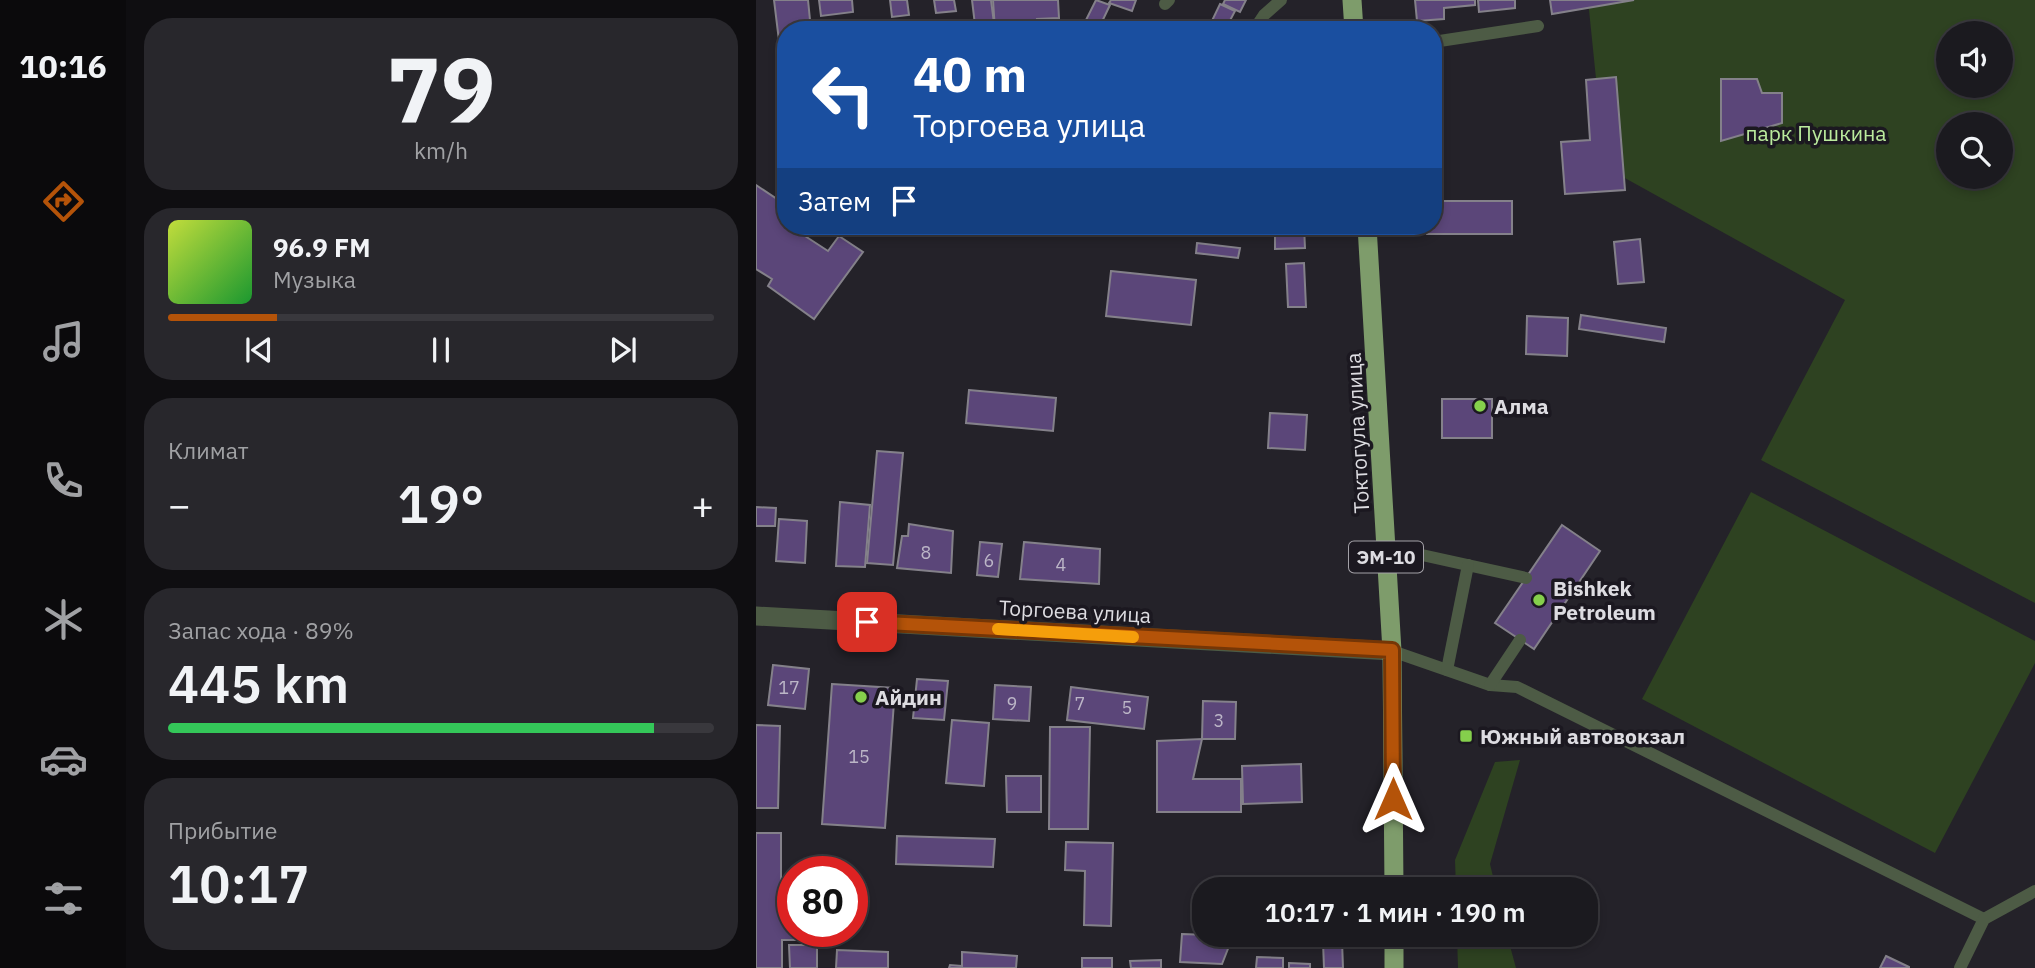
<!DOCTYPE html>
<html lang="ru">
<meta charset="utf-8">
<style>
:root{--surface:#1b1a1f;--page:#28272c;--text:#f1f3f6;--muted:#a0a1a4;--line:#39383d;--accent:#b45309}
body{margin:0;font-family:"IBM Plex Sans",sans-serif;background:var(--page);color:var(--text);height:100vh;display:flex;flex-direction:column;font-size:26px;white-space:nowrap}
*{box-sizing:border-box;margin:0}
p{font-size:23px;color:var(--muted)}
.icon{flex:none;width:38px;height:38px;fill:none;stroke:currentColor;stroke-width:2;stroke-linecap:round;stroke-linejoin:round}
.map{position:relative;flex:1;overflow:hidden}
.drawer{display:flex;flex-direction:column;gap:18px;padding:18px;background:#0f0e11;width:630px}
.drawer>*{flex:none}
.hud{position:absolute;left:21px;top:21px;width:665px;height:214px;border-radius:28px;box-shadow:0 4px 10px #0003,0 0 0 2px var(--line);background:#1a4fa0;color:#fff;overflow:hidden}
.buttons{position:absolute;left:1180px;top:21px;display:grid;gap:14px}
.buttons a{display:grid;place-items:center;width:77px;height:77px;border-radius:50%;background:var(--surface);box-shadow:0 4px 10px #0003,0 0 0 2px var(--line);font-size:35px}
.speed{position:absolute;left:21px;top:856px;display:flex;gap:14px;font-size:35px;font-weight:700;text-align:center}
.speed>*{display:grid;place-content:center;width:91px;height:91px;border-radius:50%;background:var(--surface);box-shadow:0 4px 10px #0003,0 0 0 2px var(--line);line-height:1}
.speed .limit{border:10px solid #d22;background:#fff;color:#111}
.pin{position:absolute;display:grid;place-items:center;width:60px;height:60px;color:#fff;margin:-30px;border-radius:14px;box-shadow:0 4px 10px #0006}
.me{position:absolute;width:77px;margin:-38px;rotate:0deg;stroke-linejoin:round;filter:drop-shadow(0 0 5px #0008)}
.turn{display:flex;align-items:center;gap:24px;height:147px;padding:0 21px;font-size:32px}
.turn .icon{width:91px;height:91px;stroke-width:2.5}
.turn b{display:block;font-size:49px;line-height:60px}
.then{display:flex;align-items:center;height:66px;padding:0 21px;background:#0003;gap:14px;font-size:26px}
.big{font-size:52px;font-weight:600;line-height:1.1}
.drawer .tile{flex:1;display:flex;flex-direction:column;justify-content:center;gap:10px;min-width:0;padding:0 24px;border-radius:28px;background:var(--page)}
.drawer .dial{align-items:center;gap:0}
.dial b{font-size:91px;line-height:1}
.song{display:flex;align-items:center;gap:21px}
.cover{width:84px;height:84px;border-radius:10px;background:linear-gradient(135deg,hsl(70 70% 55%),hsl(130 70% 35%))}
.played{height:7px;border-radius:4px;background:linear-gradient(90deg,var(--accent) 20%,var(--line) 20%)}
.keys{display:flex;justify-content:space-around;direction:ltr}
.heat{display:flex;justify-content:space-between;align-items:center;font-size:38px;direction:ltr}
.charge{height:10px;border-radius:5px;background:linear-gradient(90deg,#34c759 89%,var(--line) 0)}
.trip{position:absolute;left:436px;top:877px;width:406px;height:70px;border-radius:28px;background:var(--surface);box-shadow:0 4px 10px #0003,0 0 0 2px var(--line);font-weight:600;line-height:70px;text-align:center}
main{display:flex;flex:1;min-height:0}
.tab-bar{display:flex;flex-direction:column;width:126px;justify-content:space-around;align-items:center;background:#0b0a0c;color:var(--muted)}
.tab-bar .icon{width:49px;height:49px}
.tab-bar .current{color:var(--accent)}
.tab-bar b{font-size:32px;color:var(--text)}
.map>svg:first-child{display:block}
</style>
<main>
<nav class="tab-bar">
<b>10:16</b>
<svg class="icon current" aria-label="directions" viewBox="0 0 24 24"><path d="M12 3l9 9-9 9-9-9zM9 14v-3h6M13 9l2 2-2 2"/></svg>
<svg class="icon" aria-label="music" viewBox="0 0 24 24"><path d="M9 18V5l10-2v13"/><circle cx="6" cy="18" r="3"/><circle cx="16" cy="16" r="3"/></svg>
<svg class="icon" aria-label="phone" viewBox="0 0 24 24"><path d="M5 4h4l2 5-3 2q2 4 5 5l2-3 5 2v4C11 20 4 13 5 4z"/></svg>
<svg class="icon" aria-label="climate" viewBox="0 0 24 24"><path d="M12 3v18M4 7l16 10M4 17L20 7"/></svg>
<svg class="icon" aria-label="car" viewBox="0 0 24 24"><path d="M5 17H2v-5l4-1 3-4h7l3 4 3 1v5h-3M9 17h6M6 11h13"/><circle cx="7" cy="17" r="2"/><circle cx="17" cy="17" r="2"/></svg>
<svg class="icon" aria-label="filters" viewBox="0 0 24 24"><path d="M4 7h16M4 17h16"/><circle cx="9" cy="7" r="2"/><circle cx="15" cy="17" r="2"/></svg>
</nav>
<section class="drawer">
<div class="tile dial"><b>79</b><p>km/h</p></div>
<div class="tile">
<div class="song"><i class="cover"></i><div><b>96.9 FM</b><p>Музыка</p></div></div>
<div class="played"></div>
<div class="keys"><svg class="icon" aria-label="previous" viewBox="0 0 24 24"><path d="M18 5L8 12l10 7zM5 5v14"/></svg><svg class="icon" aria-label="pause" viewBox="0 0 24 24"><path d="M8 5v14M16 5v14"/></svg><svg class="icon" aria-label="next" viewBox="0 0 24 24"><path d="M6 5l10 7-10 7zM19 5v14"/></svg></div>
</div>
<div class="tile"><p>Климат</p>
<div class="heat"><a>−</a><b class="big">19°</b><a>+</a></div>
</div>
<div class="tile"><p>Запас хода · 89%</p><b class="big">445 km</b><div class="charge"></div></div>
<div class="tile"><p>Прибытие</p><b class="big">10:17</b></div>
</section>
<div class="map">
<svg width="1279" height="968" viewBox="0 0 1279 968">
<rect width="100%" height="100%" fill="#242229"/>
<g fill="#2e4221" fill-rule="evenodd">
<path d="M832 0H1279V603L1005 460 1089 300 849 167ZM1192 33H1244V86H1192ZM1192 124H1244V177H1192Z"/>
<path d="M995 492 1279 641V663L1179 853 886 699Z"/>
<path d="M764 760 734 864 740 889H700L699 860 739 762Z"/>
<path d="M701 935H751L760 968H702Z"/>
</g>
<g fill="#5b4679" stroke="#84818a" stroke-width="2">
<path d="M18 0H52L55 30H30V98Z"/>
<path d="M63 0H96L97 12 65 16Z"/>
<path d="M134 0H151L153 15 136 17Z"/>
<path d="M178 0H198L200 11 180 13Z"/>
<path d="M216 0H235L238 23 219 25Z"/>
<path d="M237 0H302L303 18 281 19 282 30H239Z"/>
<path d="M340 0 354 5 342 30H325Z"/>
<path d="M355 0H380L376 11 353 3Z"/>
<path d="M469 0H490L484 12 467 4Z"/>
<path d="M659 0H719V5L688 8V19L661 21Z"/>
<path d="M722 0H759V8L723 12Z"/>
<path d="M794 0H878L796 14Z"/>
<path d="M464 4 479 11 469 30H459L453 27Z"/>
<path d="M860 77 869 190 809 194 805 142 834 140 830 80Z"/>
<path d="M965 79H1001L1006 93H1026V123L965 141Z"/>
<path d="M0 185 30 205V226H55L49 236 72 251 83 236 107 252 58 319 12 286 16 279 0 269Z"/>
<path d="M677 201H756V234H671V226H677Z"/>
<path d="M519 226H548L549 248 519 249Z"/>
<path d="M884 239 888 282 862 284 858 242Z"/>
<path d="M441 243 484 248 482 258 440 253Z"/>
<path d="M548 263 550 307H532L530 264Z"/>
<path d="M355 271 440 280 435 325 350 316Z"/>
<path d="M825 315 910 328 908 342 823 329Z"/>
<path d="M771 316 812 318 811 356 770 354Z"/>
<path d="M213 390 300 398 297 431 210 423Z"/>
<rect x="686" y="399" width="50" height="39"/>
<path d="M514 413 551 415 549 450 512 448Z"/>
<path d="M121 451 147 453 137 565 111 563Z"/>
<path d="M84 502 114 505 109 567 80 566Z"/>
<path d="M0 507 20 508 19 526H0Z"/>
<path d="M23 519 51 521 49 563 20 561Z"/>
<path d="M153 524 197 531 195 573 141 568 146 536H152Z"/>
<path d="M806 525 844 551 778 649 739 623Z"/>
<path d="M224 542 246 544 242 577 221 575Z"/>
<path d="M268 542 344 549 343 584 264 579Z"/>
<path d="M17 665 53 669 49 709 12 705Z"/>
<path d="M161 679 192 681 188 720 157 718Z"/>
<path d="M76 684 139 688 129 828 66 824Z"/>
<path d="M239 685 275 687 273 721 237 719Z"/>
<path d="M315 687 392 697 388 729 311 720Z"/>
<path d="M447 701 480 702 479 739H446Z"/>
<path d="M196 720 233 723 228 786 190 783Z"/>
<path d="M0 725 24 726 22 808H0Z"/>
<path d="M294 727H334L332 829H293Z"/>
<path d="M446 739 437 779H485V812H401V741Z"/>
<path d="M545 764 546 802 487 804 486 766Z"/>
<path d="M250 776H285V812H251Z"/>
<path d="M0 833H25V904H37V931H53V940H26V968H0Z"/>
<path d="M141 836 239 839 237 867 140 864Z"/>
<path d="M310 842 357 843 355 926 328 925 329 871 309 870Z"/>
<path d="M520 886H572L571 889H519Z"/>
<path d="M426 934 477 936 466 964 424 962Z"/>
<path d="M586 941 587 968H568L567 942Z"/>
<path d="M33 945H61V968H34Z"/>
<path d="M81 950 132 952V968H80Z"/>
<path d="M206 952 261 956 260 968H193L194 965 206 966Z"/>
<path d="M1130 956 1153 967V968H1124Z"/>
<path d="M501 957 527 958V968H500Z"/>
<rect x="326" y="958" width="30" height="10"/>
<path d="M405 960V968H375L374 961Z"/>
<path d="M533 963 554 964V968H533Z"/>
</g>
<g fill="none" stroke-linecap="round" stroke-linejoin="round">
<g stroke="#4d5b45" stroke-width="12">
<path d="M409 4 413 0"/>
<path d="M498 30 508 15 525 0"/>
<path d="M677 42 782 26"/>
<path d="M631 561 666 555 770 578"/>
<path d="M636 651 734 685 761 687 1228 919"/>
<path d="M691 670 712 565"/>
<path d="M734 685 764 640"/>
<path d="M1204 968 1228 919 1279 891"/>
</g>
<path stroke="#4d5b45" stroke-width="19" d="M0 616 636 651"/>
<g stroke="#7e9c6b" stroke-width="19">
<path d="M596 0 598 30"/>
<path d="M611 226 636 651 638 889"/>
<path d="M638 934V968"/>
</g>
</g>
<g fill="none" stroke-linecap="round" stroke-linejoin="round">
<g stroke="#753606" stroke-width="18">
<path id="route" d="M111 622 636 650 637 799"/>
</g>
<use href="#route" stroke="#b45309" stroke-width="12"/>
<path stroke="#f59e0b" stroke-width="12" d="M242 629 377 637"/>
</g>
<g fill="#85cf4c" stroke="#1b1820" stroke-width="2.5">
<circle cx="724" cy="406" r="7"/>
<circle cx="783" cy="600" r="7"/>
<circle cx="105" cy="697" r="7"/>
<rect x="703" y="729" width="14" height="14" rx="3.5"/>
</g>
<g text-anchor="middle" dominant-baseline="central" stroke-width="7" stroke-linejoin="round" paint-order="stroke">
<g font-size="18" fill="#bcb6c7">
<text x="170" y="552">8</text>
<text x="233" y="560">6</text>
<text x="305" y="564">4</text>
<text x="33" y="687">17</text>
<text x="256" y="703">9</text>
<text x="324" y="703">7</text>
<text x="371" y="707">5</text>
<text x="463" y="720">3</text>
<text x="103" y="756">15</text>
</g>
<rect fill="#1b1820" stroke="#a3a1a7" stroke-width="2" x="593" y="541.5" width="74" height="31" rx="5"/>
<g font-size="19" font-weight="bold" fill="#dddce1">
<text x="630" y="557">ЭМ-10</text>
</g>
<g font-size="21" fill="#bbeb9d" stroke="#1b1820">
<text x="1060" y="133">парк Пушкина</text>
</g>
<g font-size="21" font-weight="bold" fill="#dddce1" stroke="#1b1820" text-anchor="start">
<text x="738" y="406">Алма</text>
<text x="797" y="588">Bishkek<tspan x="797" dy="24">Petroleum</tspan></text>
<text x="119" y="697">Айдин</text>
<text x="724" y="736">Южный автовокзал</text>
</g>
<g font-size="21" fill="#dddce1" stroke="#1b1820">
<text transform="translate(601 433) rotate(-93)">Токтогула улица</text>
<text transform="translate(319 611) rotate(3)">Торгоева улица</text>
</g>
</g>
</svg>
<div class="buttons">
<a><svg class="icon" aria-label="sound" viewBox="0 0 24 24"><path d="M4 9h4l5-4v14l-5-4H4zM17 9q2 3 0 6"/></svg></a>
<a><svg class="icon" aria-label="search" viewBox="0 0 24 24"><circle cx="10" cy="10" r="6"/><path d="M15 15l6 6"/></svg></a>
</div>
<div class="speed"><div class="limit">80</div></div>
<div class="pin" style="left:111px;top:622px;background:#d93025"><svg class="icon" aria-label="arrive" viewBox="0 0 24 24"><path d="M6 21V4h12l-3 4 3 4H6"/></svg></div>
<svg class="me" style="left:637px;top:799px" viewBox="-20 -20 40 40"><path d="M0-17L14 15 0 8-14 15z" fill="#b45309" stroke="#fff" stroke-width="4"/></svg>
<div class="trip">10:17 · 1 мин · 190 m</div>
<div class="hud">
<div class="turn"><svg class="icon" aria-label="left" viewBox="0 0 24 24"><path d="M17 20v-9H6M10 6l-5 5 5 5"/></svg><div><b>40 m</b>Торгоева улица</div></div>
<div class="then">Затем<svg class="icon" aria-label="arrive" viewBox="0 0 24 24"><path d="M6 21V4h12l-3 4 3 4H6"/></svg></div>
</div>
</div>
</main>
